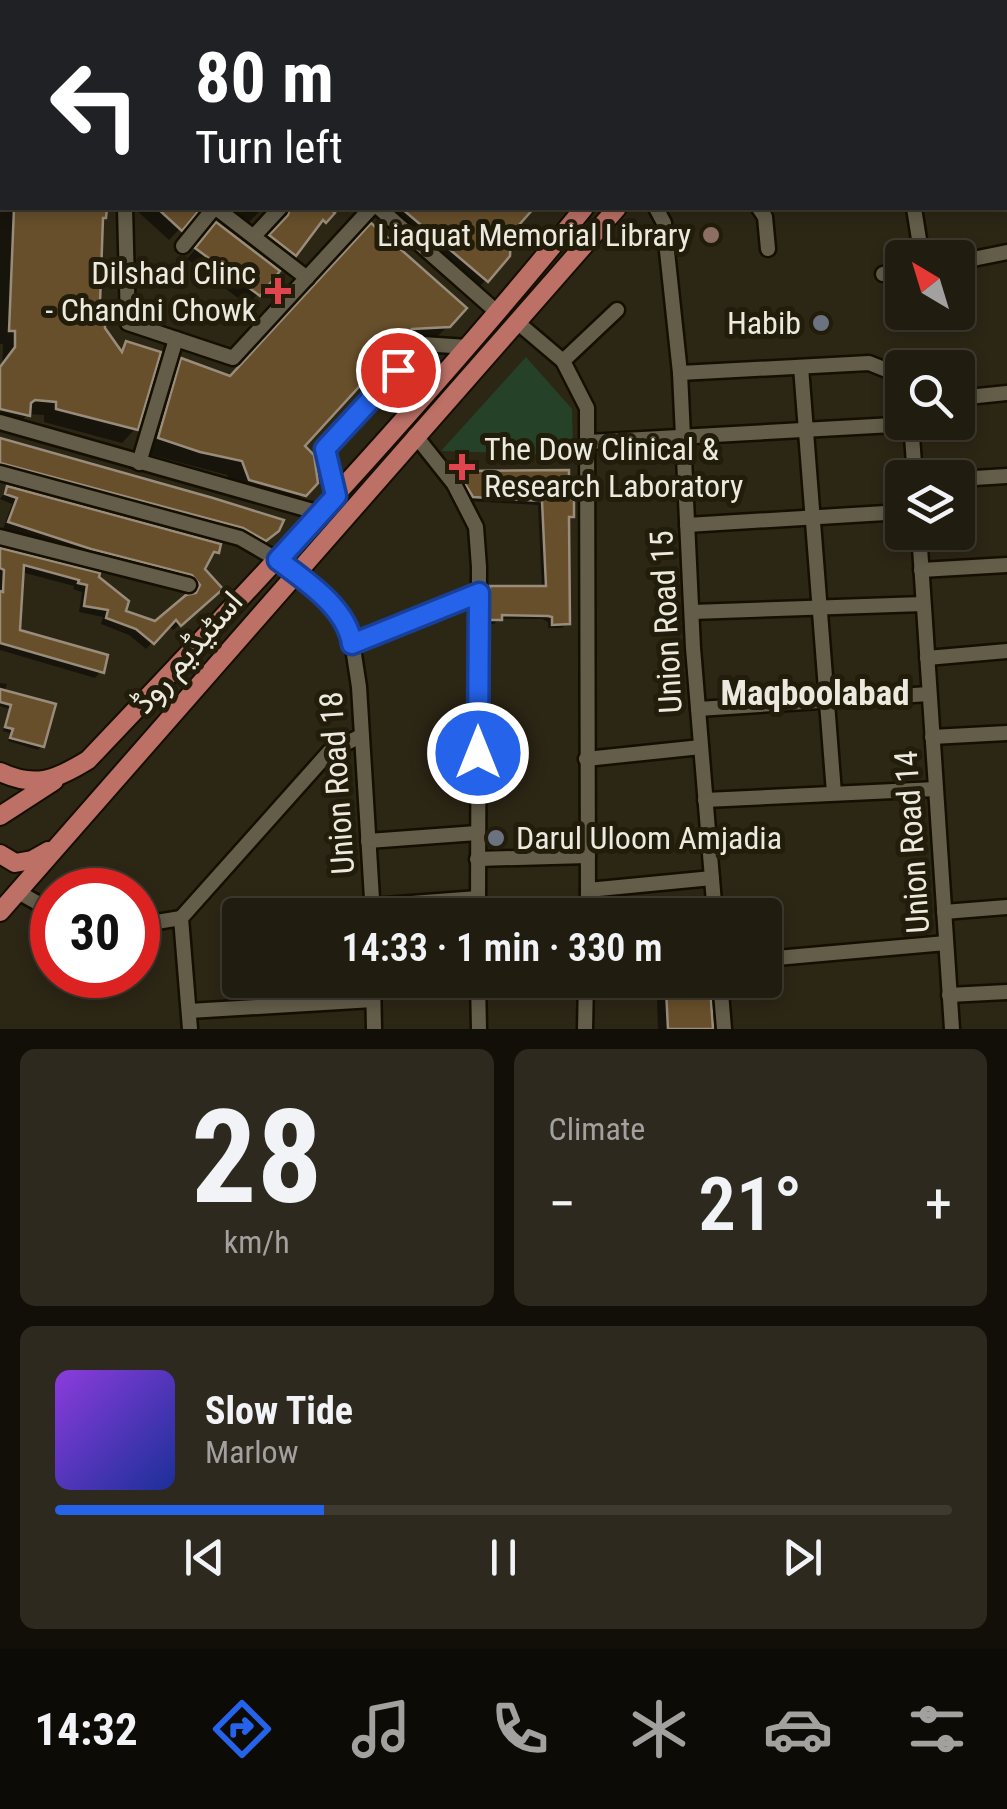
<!DOCTYPE html>
<meta charset="utf-8">
<style>
:root{--surface:#211c10;--page:#2d291e;--text:#f1f3f6;--muted:#a2a19f;--line:#3e3a30;--accent:#2563eb}
body{margin:0;font-family:"Roboto Condensed",Vazirmatn,sans-serif;background:var(--page);color:var(--text);height:100vh;display:flex;flex-direction:column;font-size:38px;white-space:nowrap}
*{box-sizing:border-box;margin:0}
p{font-size:32px;color:var(--muted)}
.icon{flex:none;width:55px;height:55px;fill:none;stroke:currentColor;stroke-width:2;stroke-linecap:round;stroke-linejoin:round}
.map{position:relative;height:1029px;overflow:hidden}
.side{display:flex;flex-direction:column;gap:20px;padding:20px;background:#120f09;flex:1}
.side>*{flex:none}
.top-card{position:absolute;left:0px;top:0px;width:1008px;height:210px;box-shadow:0 5px 15px #0003,0 0 0 2px var(--line);background:#202124;color:#fff;overflow:hidden}
.needle{width:65px;rotate:322deg}
.controls{position:absolute;left:885px;top:240px;display:grid;gap:20px}
.controls a{display:grid;place-items:center;width:90px;height:90px;border-radius:10px;background:var(--surface);box-shadow:0 5px 15px #0003,0 0 0 2px var(--line);font-size:50px}
.speed{position:absolute;left:30px;top:868px;display:flex;gap:20px;font-size:50px;font-weight:700;text-align:center}
.speed>*{display:grid;place-content:center;width:130px;height:130px;border-radius:50%;background:var(--surface);box-shadow:0 5px 15px #0003,0 0 0 2px var(--line);line-height:1}
.speed .limit{border:15px solid #d22;background:#fff;color:#111}
.pin{position:absolute;display:grid;place-items:center;width:85px;height:85px;color:#fff;margin:-42px;border:5px solid #fff;border-radius:50%;box-shadow:0 2px 10px #0007}
.me{position:absolute;width:110px;margin:-55px;rotate:0deg;stroke-linejoin:round;filter:drop-shadow(0 0 8px #0008)}
.turn{display:flex;align-items:center;gap:35px;height:210px;padding:0 30px;font-size:45px}
.turn .icon{width:130px;height:130px;stroke-width:2.5}
.turn b{display:block;font-size:70px;line-height:85px}
.big{font-size:75px;font-weight:600;line-height:1.1}
.side .tile{flex:1;display:flex;flex-direction:column;justify-content:center;gap:15px;min-width:0;padding:0 35px;border-radius:15px;background:var(--page)}
.side .dial{align-items:center;gap:0}
.dial b{font-size:130px;line-height:1}
.song{display:flex;align-items:center;gap:30px}
.cover{width:120px;height:120px;border-radius:15px;background:linear-gradient(135deg,hsl(270 70% 55%),hsl(230 70% 35%))}
.played{height:10px;border-radius:5px;background:linear-gradient(90deg,var(--accent) 30%,var(--line) 30%)}
.keys{display:flex;justify-content:space-around;direction:ltr}
.heat{display:flex;justify-content:space-between;align-items:center;font-size:55px;direction:ltr}
.side .tiles{flex:1;display:grid;gap:20px;grid-template-columns:1fr 1fr}
.tile:last-child{grid-column:span 2}
.trip{position:absolute;left:222px;top:898px;width:560px;height:100px;border-radius:10px;background:var(--surface);box-shadow:0 5px 15px #0003,0 0 0 2px var(--line);font-weight:600;line-height:100px;text-align:center}
.tabs{display:flex;height:160px;justify-content:space-around;align-items:center;background:#0d0b06;color:var(--muted)}
.tabs .icon{width:70px;height:70px}
.tabs .on{color:var(--accent)}
.tabs b{font-size:45px;color:var(--text)}
.map>svg:first-child{display:block}
</style>
<div class="map">
<svg width="1007" height="1029" viewBox="0 0 1007 1029">
<rect width="100%" height="100%" fill="#2c2615"/>
<path fill="#254229" d="M526 357 572 409 573 455 441 451Z"/>
<g fill="#0007">
<path d="M1 0H102V2H2V37Z"/>
<path d="M169 0H353L356 2H176Z"/>
<path d="M637 0H702L637 2Z"/>
<path d="M0 139 2 208H103L97 306 102 329 119 352 127 344 135 429 122 443 44 422V415L28 414 14 428 0 425 3 344H0Z"/>
<path d="M134 208H269L260 211 239 232 211 210 199 208 169 240Z"/>
<path d="M270 208H335L283 265 260 247 280 225V215Z"/>
<path d="M384 208H531L509 233 486 280 471 295Z"/>
<path d="M207 235 258 294 247 305 187 259Z"/>
<path d="M356 242 449 325 433 341 396 343 301 447 315 482 288 510 234 495 227 475 144 453 167 377 182 361 230 379Z"/>
<path d="M0 441 281 521 266 541 254 549 0 474Z"/>
<path d="M567 472V502L571 516 567 520V623L562 628H548V622L542 619H499L494 624H486V593L491 588 542 589 538 505 468 501 454 477 458 473Z"/>
<path d="M8 489 217 552 201 569 220 589 173 630 168 625 146 649 129 635 101 624 103 617 79 612 82 592 73 589 74 586 21 572 17 632 101 671 95 678 0 650V550L97 575 123 613 156 624 194 596 191 585 3 529 12 504 0 499Z"/>
<path d="M0 683 7 684 4 693 42 746 38 750 8 741 10 733 3 731 9 709 0 706Z"/>
<path d="M667 991 710 1029H658L657 1001Z"/>
</g>
<g fill="#674f2b" stroke="#998c7a" stroke-width="2.5">
<path d="M14 208H107L106 218H103L100 303H105V328L122 352 126 341 161 352 138 430 56 409V402L35 400 31 403 30 416 0 409V367L15 347V331H9Z"/>
<path d="M157 208H201L182 231Z"/>
<path d="M290 208H329L335 213 326 223 323 220 296 256 269 235 288 215Z"/>
<path d="M401 208H534L511 234 510 256 488 282Z"/>
<path d="M216 222 280 271 260 296 195 248Z"/>
<path d="M371 223 467 308 450 327 412 329 305 446 314 455 318 483 306 496 249 480 242 461 200 452 158 438 181 358 230 376Z"/>
<path d="M0 438 213 498 284 520 279 531 266 541 243 528 0 463Z"/>
<path d="M569 470V499H574V517H569L570 624 552 625V617L548 616 502 615V620H489L490 586H546L542 501 473 497 457 471Z"/>
<path d="M7 486 221 544 219 553 214 552 205 569 223 589 181 626 176 620 154 644 136 629 106 618 108 610 84 606 87 585 78 583 79 580 24 565 20 630 108 655 104 673 0 643V591L3 592 4 570 0 568V548L100 573 99 577 129 601 126 611 155 621 186 595 196 593 200 585 192 575 91 549 8 522 17 498 5 494Z"/>
<path d="M0 689 56 704 44 747 10 738 13 729 5 727 11 705 0 702Z"/>
<path d="M710 986 713 1029H668L666 989Z"/>
</g>
<g fill="none" stroke-linecap="round" stroke-linejoin="round">
<g stroke="#140f01" stroke-width="19">
<g id="minor">
<path d="M120 0V2"/>
<path d="M180 0V2"/>
<path d="M287 0 290 2"/>
<path d="M379 0 382 2"/>
<path d="M600 0 604 2"/>
<path d="M0 123H2"/>
<path d="M125 208 128 323 233 358 371 208"/>
<path d="M216 208 307 278"/>
<path d="M379 208 498 313"/>
<path d="M656 208 664 223 680 373 693 648 715 915"/>
<path d="M759 208 765 217 768 249"/>
<path d="M914 208 922 258"/>
<path d="M254 236 280 208"/>
<path d="M183 246 214 208"/>
<path d="M958 262 1007 252"/>
<path d="M883 274 902 271"/>
<path d="M517 322 563 361 587 408 588 915"/>
<path d="M563 361 617 310"/>
<path d="M801 367 834 793"/>
<path d="M680 373 869 363 889 371 902 382"/>
<path d="M958 398 1007 393"/>
<path d="M0 422 320 513"/>
<path d="M911 422 915 478"/>
<path d="M415 435 454 484 476 527 479 567 478 915"/>
<path d="M588 442 911 424"/>
<path d="M139 463 176 339"/>
<path d="M0 473 240 538 278 560 323 596 350 628 359 687 373 915"/>
<path d="M958 479 1007 476"/>
<path d="M336 496 325 449 422 344 468 347"/>
<path d="M687 525 902 512"/>
<path d="M919 532 952 1029"/>
<path d="M0 537 189 585"/>
<path d="M921 570 1007 565"/>
<path d="M692 612 923 604"/>
<path d="M352 644 479 593"/>
<path d="M927 658 1007 651"/>
<path d="M698 709 929 694"/>
<path d="M932 737 1007 733"/>
<path d="M586 759 701 747"/>
<path d="M705 800 936 789"/>
<path d="M368 841 477 833"/>
<path d="M477 859 588 856"/>
<path d="M588 890 712 878"/>
<path d="M18 892 52 911"/>
<path d="M372 906 478 898"/>
<path d="M944 912 1007 907"/>
<path d="M138 925 181 918"/>
<path d="M765 959 946 943"/>
<path d="M373 980 374 1029"/>
<path d="M478 980 479 1029"/>
<path d="M720 980 724 1029"/>
<path d="M949 995 1007 992"/>
<path d="M189 1011 373 1000"/>
<path d="M190 1029 181 918 330 751 361 736"/>
<path d="M585 1029 586 980"/>
</g>
</g>
<g stroke="#140f01" stroke-width="22">
<g id="major">
<path d="M754 2 756 0"/>
<path d="M788 2 790 0"/>
<path d="M0 772C36 789 57 779 88 760 259 580 428 400 584 208"/>
<path d="M0 816 54 781"/>
<path d="M0 854 15 863 32 860 48 851"/>
<path d="M0 912 617 208"/>
</g>
</g>
<use href="#minor" stroke="#635d4a" stroke-width="14"/>
<use href="#major" stroke="#bc7066" stroke-width="18"/>
</g>
<g fill="none" stroke-linecap="round" stroke-linejoin="round">
<g stroke="#184099" stroke-width="25">
<path id="route" d="M398 370 325 449 336 496 278 560C306 581 347 608 352 644L479 593 478 753"/>
</g>
<use href="#route" stroke="#2563eb" stroke-width="18"/>
</g>
<circle fill="#8d6e63" stroke="#221c0b" stroke-width="4" cx="711" cy="235" r="10"/>
<g fill="#e0444e" stroke="#221c0b" stroke-width="4">
<path d="M273 276h10v10h10v10h-10v10h-10v-10h-10v-10h10z"/>
<path d="M457 452h10v10h10v10h-10v10h-10v-10h-10v-10h10z"/>
</g>
<g fill="#6b7280" stroke="#221c0b" stroke-width="4">
<circle cx="821" cy="323" r="10"/>
<circle cx="496" cy="838" r="10"/>
</g>
<g text-anchor="middle" dominant-baseline="central" stroke-width="10" stroke-linejoin="round" paint-order="stroke">
<g font-size="32" fill="#ece9de" stroke="#221c0b" text-anchor="end">
<text x="691" y="235">Liaquat Memorial Library</text>
<text x="256" y="273">Dilshad Clinc<tspan x="256" dy="37">- Chandni Chowk</tspan></text>
<text x="801" y="323">Habib</text>
<text x="484" y="449" text-anchor="start">The Dow Clinical &amp;<tspan x="484" dy="37">Research Laboratory</tspan></text>
<text x="516" y="838" text-anchor="start">Darul Uloom Amjadia</text>
</g>
<g font-size="32" fill="#ece9de" stroke="#221c0b">
<text transform="translate(666 622) rotate(-93)">Union Road 15</text>
<text transform="translate(187 652) rotate(-49)">اسٹیڈیم روڈ</text>
<text transform="translate(337 783) rotate(-94)">Union Road 18</text>
<text transform="translate(912 842) rotate(-94)">Union Road 14</text>
</g>
<g font-size="35" font-weight="bold" fill="#ece9de" stroke="#221c0b">
<text x="815" y="693">Maqboolabad</text>
</g>
</g>
</svg>
<div class="controls">
<a><svg class="needle" viewBox="-14 -14 28 28"><path d="M0-13l5 13h-10z" fill="#e53935"/><path d="M0 13l5-13h-10z" fill="#a2a19f"/></svg></a>
<a><svg class="icon" aria-label="search" viewBox="0 0 24 24"><circle cx="10" cy="10" r="6"/><path d="M15 15l6 6"/></svg></a>
<a><svg class="icon" aria-label="layers" viewBox="0 0 24 24"><path d="M12 4l9 5-9 5-9-5zM3 14l9 5 9-5"/></svg></a>
</div>
<div class="speed"><div class="limit">30</div></div>
<div class="pin" style="left:398px;top:370px;background:#d93025"><svg class="icon" aria-label="arrive" viewBox="0 0 24 24"><path d="M6 21V4h12l-3 4 3 4H6"/></svg></div>
<svg class="me" style="left:478px;top:753px" viewBox="-20 -20 40 40"><circle r="17" fill="#2563eb" stroke="#fff" stroke-width="3"/><path d="M0-11L8 9 0 5-8 9z" fill="#fff"/></svg>
<div class="trip">14:33 · 1 min · 330 m</div>
<div class="top-card">
<div class="turn"><svg class="icon" aria-label="left" viewBox="0 0 24 24"><path d="M17 20v-9H6M10 6l-5 5 5 5"/></svg><div><b>80 m</b>Turn left</div></div>
</div>
</div>
<section class="side">
<div class="tiles">
<div class="tile dial"><b>28</b><p>km/h</p></div>
<div class="tile"><p>Climate</p>
<div class="heat"><a>−</a><b class="big">21°</b><a>+</a></div>
</div>
<div class="tile">
<div class="song"><i class="cover"></i><div><b>Slow Tide</b><p>Marlow</p></div></div>
<div class="played"></div>
<div class="keys"><svg class="icon" aria-label="previous" viewBox="0 0 24 24"><path d="M18 5L8 12l10 7zM5 5v14"/></svg><svg class="icon" aria-label="pause" viewBox="0 0 24 24"><path d="M8 5v14M16 5v14"/></svg><svg class="icon" aria-label="next" viewBox="0 0 24 24"><path d="M6 5l10 7-10 7zM19 5v14"/></svg></div>
</div>
</div>
</section>
<nav class="tabs">
<b>14:32</b>
<svg class="icon on" aria-label="directions" viewBox="0 0 24 24"><path d="M12 3l9 9-9 9-9-9zM9 14v-3h6M13 9l2 2-2 2"/></svg>
<svg class="icon" aria-label="music" viewBox="0 0 24 24"><path d="M9 18V5l10-2v13"/><circle cx="6" cy="18" r="3"/><circle cx="16" cy="16" r="3"/></svg>
<svg class="icon" aria-label="phone" viewBox="0 0 24 24"><path d="M5 4h4l2 5-3 2q2 4 5 5l2-3 5 2v4C11 20 4 13 5 4z"/></svg>
<svg class="icon" aria-label="climate" viewBox="0 0 24 24"><path d="M12 3v18M4 7l16 10M4 17L20 7"/></svg>
<svg class="icon" aria-label="car" viewBox="0 0 24 24"><path d="M5 17H2v-5l4-1 3-4h7l3 4 3 1v5h-3M9 17h6M6 11h13"/><circle cx="7" cy="17" r="2"/><circle cx="17" cy="17" r="2"/></svg>
<svg class="icon" aria-label="filters" viewBox="0 0 24 24"><path d="M4 7h16M4 17h16"/><circle cx="9" cy="7" r="2"/><circle cx="15" cy="17" r="2"/></svg>
</nav>
